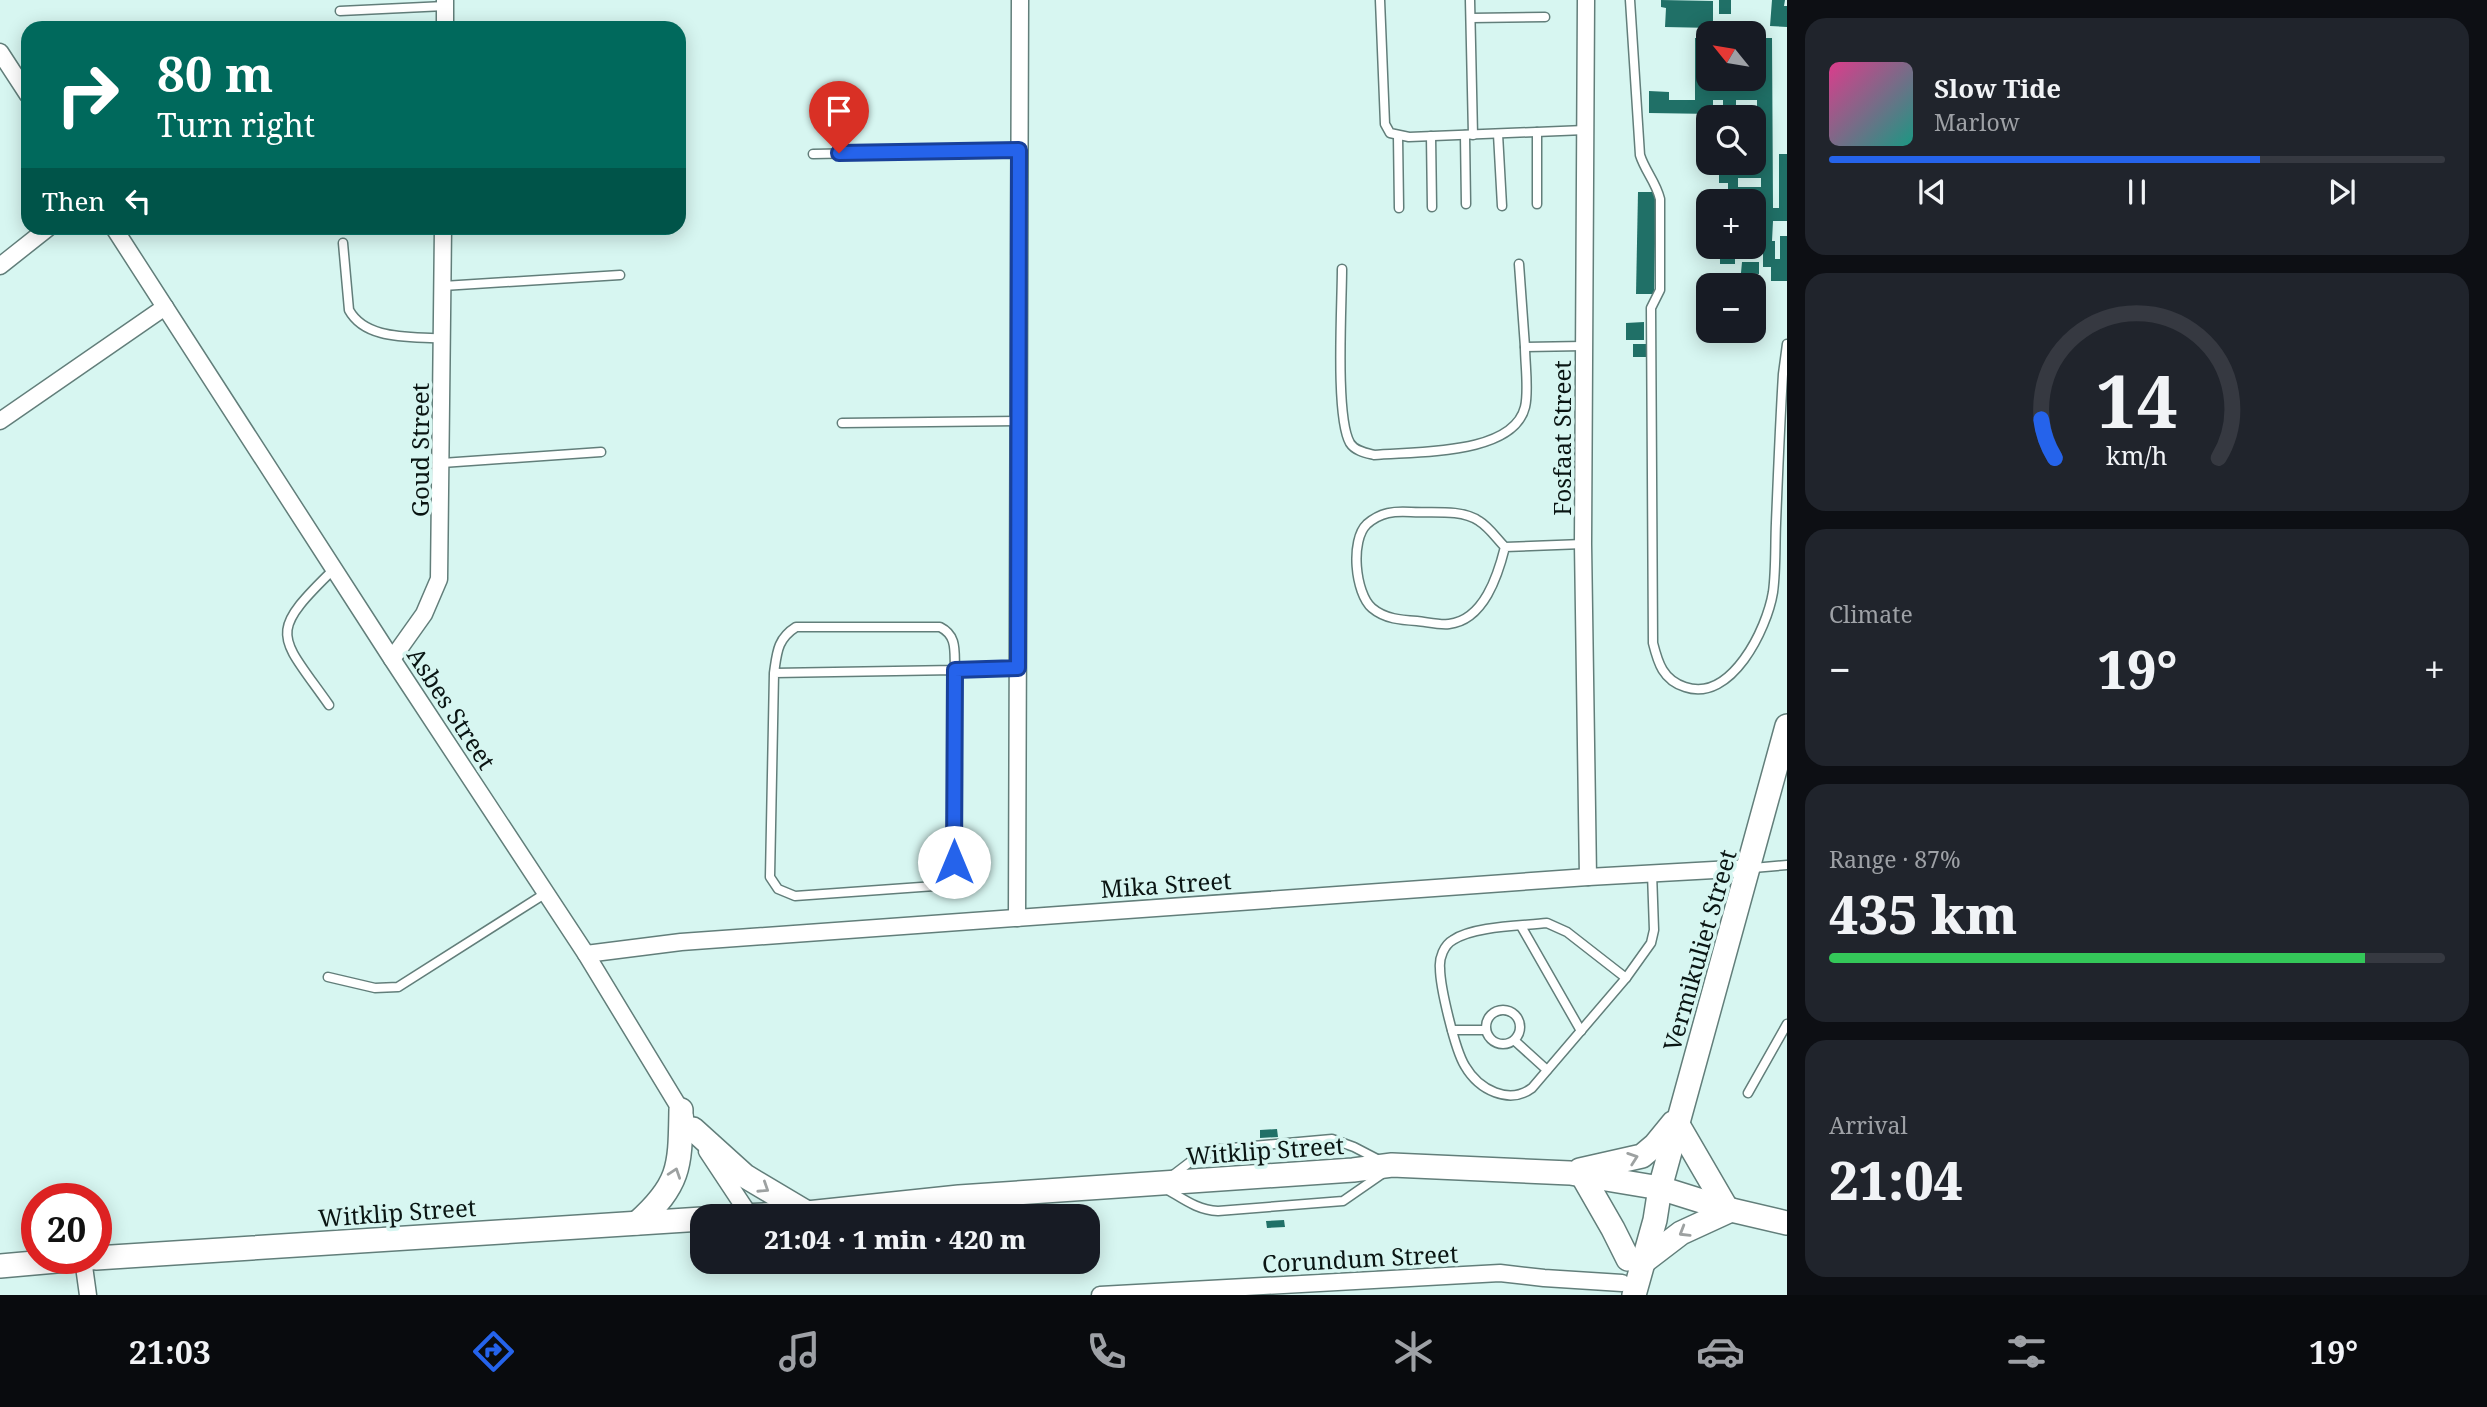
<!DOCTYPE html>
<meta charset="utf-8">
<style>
:root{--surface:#171b24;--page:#20242c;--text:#f1f3f6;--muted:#9ea1a6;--line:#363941;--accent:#2563eb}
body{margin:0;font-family:"Noto Serif",serif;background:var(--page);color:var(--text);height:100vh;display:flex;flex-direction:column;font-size:26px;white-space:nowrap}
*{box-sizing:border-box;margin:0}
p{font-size:23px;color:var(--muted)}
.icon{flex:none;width:38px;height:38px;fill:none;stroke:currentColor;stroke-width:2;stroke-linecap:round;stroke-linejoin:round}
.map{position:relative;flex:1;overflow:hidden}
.panel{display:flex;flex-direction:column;gap:18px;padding:18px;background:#0d0f14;width:700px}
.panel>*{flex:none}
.guide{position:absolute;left:21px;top:21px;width:665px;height:214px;border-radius:21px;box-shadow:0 4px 18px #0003;background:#00695c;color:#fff;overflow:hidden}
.needle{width:46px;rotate:300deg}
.tools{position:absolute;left:1696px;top:21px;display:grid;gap:14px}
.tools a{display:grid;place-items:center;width:70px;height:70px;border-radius:14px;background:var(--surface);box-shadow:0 4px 18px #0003;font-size:35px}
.speed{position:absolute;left:21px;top:1183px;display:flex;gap:14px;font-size:35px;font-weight:700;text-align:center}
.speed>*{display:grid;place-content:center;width:91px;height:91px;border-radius:50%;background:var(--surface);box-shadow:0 4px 18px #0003;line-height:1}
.speed .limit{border:10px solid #d22;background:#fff;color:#111}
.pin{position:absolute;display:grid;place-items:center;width:60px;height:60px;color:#fff;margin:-72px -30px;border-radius:50% 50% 50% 0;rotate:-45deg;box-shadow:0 0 7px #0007}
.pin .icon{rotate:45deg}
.me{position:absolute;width:77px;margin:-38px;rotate:0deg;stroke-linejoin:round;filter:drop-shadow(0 0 5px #0008)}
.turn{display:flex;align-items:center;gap:24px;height:147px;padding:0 21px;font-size:32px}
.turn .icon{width:91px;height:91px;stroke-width:2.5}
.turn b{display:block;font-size:49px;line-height:60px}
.then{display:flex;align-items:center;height:66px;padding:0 21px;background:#0003;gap:14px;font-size:26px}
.big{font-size:52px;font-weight:800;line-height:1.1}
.panel .widget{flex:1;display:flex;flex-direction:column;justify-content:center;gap:10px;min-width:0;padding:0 24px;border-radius:21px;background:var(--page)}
.panel .dial{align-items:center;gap:0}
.dial svg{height:182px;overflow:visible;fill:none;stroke:var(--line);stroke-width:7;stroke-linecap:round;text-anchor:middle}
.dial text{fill:var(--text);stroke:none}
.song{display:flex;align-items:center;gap:21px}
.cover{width:84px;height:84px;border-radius:10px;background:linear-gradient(135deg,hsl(330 70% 55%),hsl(170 70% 35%))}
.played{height:7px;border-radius:4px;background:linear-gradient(90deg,var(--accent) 70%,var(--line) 70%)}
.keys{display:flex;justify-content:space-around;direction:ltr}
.heat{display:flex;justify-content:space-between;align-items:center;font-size:38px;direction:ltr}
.charge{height:10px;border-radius:5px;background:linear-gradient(90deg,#34c759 87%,var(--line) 0)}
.trip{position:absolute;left:690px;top:1204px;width:410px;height:70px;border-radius:21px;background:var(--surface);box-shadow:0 4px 18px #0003;font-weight:800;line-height:70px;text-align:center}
.menu{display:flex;height:112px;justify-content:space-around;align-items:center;background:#090b0e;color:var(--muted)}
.menu .icon{width:49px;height:49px}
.menu .selected{color:var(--accent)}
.menu b{font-size:32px;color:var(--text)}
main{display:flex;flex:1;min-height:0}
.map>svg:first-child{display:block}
</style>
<main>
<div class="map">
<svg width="1787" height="1295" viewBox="0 0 1787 1295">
<rect width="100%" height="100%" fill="#d7f6f1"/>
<g fill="#207067" fill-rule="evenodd">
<path d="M1661 0 1713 1V28L1665 27 1666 8 1661 7Z"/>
<rect x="1719" y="0" width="12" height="14"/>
<path d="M1772 0H1785L1784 6H1787V27L1770 26Z"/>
<path d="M1695 38H1708V79H1754V38H1772L1773 208H1779V154H1787V221H1773L1772 241H1775V259H1780V236H1787V281H1771V267H1763V241H1754V201H1728V183H1719V163H1754V120H1757V100H1736V108H1723V100H1713V114L1649 113V91L1669 92V100H1695ZM1738 178H1761V187H1738Z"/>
<path d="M1638 192H1656L1654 294H1636Z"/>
<rect x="1720" y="247" width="15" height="17"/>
<path d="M1742 262H1759V274L1741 273Z"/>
<path d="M1644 322V340H1626V323Z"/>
<rect x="1633" y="344" width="16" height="13"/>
<path d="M1277 1129 1278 1137 1260 1138V1130Z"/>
<path d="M1284 1220 1285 1227 1267 1228 1266 1221Z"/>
</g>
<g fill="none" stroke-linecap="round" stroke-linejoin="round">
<g stroke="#627e7a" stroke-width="11">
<g id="lane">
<path d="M1380 0 1385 124 1390 133 1409 137 1585 130"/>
<path d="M1470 0 1473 135"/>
<path d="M1630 0 1640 155C1645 171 1656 182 1660 199V290L1651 308 1653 643C1658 663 1663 680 1685 687 1731 703 1767 629 1773 592 1776 570 1775 546 1776 523 1778 473 1780 423 1783 374L1787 344"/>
<path d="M340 11 445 6"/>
<path d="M1471 18 1545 17"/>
<path d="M1498 134 1502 206"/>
<path d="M1465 135 1466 204"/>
<path d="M1398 136 1399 208"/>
<path d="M1431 136 1432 207"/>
<path d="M813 154 1019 150"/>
<path d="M1537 204V132"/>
<path d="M343 243 349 310C366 341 412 336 443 339"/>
<path d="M1519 264 1525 347 1584 346"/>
<path d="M1342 269C1342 305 1335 417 1350 443 1355 451 1366 453 1374 455 1414 451 1513 456 1525 407 1529 391 1525 364 1525 347"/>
<path d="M443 286 620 275"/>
<path d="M842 423 1019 421"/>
<path d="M442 463 601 452"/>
<path d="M1505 547C1498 575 1484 620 1449 624 1439 625 1427 622 1417 621 1401 620 1385 619 1372 608 1355 593 1350 540 1367 524 1381 512 1394 511 1411 512 1433 513 1461 509 1479 521 1489 527 1497 539 1505 547L1583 544"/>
<path d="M774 673 955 670C954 652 958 636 940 627H796C777 639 777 653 774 673L770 877 778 889 795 896 935 886C948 882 950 875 954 862L955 670 1018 668"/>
<path d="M329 705C279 634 266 635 334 569"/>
<path d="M1753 868 1787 865"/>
<path d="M1547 923 1567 932 1626 978 1532 1088C1509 1105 1479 1090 1465 1066 1455 1050 1440 987 1440 968 1439 958 1444 945 1453 940 1474 926 1521 926 1547 923Z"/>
<path d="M1521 926 1581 1031"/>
<path d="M328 977 375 988 398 987 546 893"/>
<path d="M1626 978 1651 943 1654 930 1652 873"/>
<circle cx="1503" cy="1027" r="17"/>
<path d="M1452 1030H1486"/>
<path d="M1515 1041 1547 1070"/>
<path d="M1748 1093 1787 1024"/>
<path d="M1173 1175 1194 1159 1220 1149 1332 1139 1354 1147 1379 1160"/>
<path d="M1168 1190C1185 1200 1198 1210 1218 1211L1343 1201 1382 1174"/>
</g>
</g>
<g stroke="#627e7a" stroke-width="19">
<g id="street">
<path d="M1586 0 1583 544 1588 877"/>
<path d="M445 28V0"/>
<path d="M0 52 28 95"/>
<path d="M114 228 392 659 586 954 685 1117"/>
<path d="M0 266 48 228"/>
<path d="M0 421 165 307"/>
<path d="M392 659 424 614 439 579 443 228"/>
<path d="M1017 918 1020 0"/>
<path d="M586 954 681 942 1588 877 1750 868"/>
<path d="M707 1151 750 1216"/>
<path d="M83 1259 88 1295"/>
<path d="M1100 1295 1500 1273 1544 1278 1622 1283"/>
</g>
</g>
<g stroke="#627e7a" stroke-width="26">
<g id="secondary">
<path d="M1677 1123 1727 1209"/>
<path d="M693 1129 745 1176 807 1213"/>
<path d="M1580 1170 1642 1156 1655 1145 1673 1123"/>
<path d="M1582 1175 1613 1229 1628 1259"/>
<path d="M741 1216 807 1213 959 1197 1353 1170 1392 1165 1570 1173 1660 1188 1727 1209 1787 1223"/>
<path d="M637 1223C681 1184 680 1166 681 1110"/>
<path d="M96 1258 702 1219"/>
<path d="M1643 1262 1681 1233 1731 1210"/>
<path d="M0 1266 90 1258"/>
<path d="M1634 1295 1655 1220 1660 1188 1787 726"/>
</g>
</g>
<use href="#lane" stroke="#fff" stroke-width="8"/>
<use href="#street" stroke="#fff" stroke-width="16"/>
<use href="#secondary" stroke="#fff" stroke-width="23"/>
</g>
<defs><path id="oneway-chevron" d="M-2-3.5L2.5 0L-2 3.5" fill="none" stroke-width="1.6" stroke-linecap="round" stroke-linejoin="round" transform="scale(1.75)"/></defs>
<g stroke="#9da1a1">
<use href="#oneway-chevron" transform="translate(1633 1158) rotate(-19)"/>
<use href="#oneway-chevron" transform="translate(675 1173) rotate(-71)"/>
<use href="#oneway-chevron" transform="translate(764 1188) rotate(33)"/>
<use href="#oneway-chevron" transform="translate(1684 1232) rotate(149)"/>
</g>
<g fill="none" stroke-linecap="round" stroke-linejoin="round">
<g stroke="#184099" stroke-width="18">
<path id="route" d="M839 153 1019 150 1018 668 955 670 954 862"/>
</g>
<use href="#route" stroke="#2563eb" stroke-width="12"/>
</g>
<g text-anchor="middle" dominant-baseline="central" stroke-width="7" stroke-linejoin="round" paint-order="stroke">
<g font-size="24" fill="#0a1513" stroke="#d7f6f1">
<text transform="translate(1561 438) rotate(-90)">Fosfaat Street</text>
<text transform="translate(419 450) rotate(-90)">Goud Street</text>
<text transform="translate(452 708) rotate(57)">Asbes Street</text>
<text transform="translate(1166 884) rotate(-4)">Mika Street</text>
<text transform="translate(1699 950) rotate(-74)">Vermikuliet Street</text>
<text transform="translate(1265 1150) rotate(-4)">Witklip Street</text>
<text transform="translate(397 1212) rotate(-4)">Witklip Street</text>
<text transform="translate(1360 1258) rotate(-3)">Corundum Street</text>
</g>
</g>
</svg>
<div class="tools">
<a><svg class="needle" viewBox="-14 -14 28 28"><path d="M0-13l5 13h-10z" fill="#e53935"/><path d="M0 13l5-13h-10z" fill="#9ea1a6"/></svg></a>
<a><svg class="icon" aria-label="search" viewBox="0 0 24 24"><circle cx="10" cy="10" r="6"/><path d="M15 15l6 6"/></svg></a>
<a>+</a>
<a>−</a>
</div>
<div class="speed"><div class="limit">20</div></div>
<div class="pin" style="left:839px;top:153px;background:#d93025"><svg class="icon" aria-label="arrive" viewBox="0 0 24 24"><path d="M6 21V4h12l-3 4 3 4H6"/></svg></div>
<svg class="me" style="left:954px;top:862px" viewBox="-20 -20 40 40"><circle r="19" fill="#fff"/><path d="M0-13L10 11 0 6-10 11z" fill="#2563eb"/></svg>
<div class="trip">21:04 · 1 min · 420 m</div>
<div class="guide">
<div class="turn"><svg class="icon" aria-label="right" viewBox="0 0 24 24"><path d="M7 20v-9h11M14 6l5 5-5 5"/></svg><div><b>80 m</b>Turn right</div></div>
<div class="then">Then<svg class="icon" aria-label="left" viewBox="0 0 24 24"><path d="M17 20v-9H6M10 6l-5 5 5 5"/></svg></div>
</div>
</div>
<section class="panel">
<div class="widget">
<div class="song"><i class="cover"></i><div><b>Slow Tide</b><p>Marlow</p></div></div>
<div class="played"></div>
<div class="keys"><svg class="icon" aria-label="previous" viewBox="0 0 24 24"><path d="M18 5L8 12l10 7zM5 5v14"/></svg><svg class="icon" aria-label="pause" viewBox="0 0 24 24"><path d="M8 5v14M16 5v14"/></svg><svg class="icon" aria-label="next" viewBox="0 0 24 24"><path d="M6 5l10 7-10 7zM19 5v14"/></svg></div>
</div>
<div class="widget dial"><svg viewBox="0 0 100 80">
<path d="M14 69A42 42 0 1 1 86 69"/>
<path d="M14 69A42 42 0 0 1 8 52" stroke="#2563eb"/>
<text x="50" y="56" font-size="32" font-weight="700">14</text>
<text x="50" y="72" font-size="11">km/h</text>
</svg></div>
<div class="widget"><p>Climate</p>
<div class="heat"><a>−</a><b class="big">19°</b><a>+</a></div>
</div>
<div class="widget"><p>Range · 87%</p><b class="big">435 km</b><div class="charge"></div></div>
<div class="widget"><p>Arrival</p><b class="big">21:04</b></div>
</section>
</main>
<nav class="menu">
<b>21:03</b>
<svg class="icon selected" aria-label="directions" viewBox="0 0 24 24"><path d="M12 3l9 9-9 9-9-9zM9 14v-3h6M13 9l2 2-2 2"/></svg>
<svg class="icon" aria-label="music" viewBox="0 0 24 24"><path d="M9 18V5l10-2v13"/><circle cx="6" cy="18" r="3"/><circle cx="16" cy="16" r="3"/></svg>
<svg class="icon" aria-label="phone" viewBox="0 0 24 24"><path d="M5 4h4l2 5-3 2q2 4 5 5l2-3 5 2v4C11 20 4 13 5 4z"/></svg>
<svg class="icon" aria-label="climate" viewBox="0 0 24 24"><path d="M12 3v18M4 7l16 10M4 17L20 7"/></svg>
<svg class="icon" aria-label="car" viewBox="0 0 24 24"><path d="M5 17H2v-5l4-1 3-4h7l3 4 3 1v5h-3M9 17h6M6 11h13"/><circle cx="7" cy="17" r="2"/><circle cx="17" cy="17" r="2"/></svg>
<svg class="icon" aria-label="filters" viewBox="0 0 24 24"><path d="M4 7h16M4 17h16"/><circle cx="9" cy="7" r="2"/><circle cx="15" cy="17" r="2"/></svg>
<b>19°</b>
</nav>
